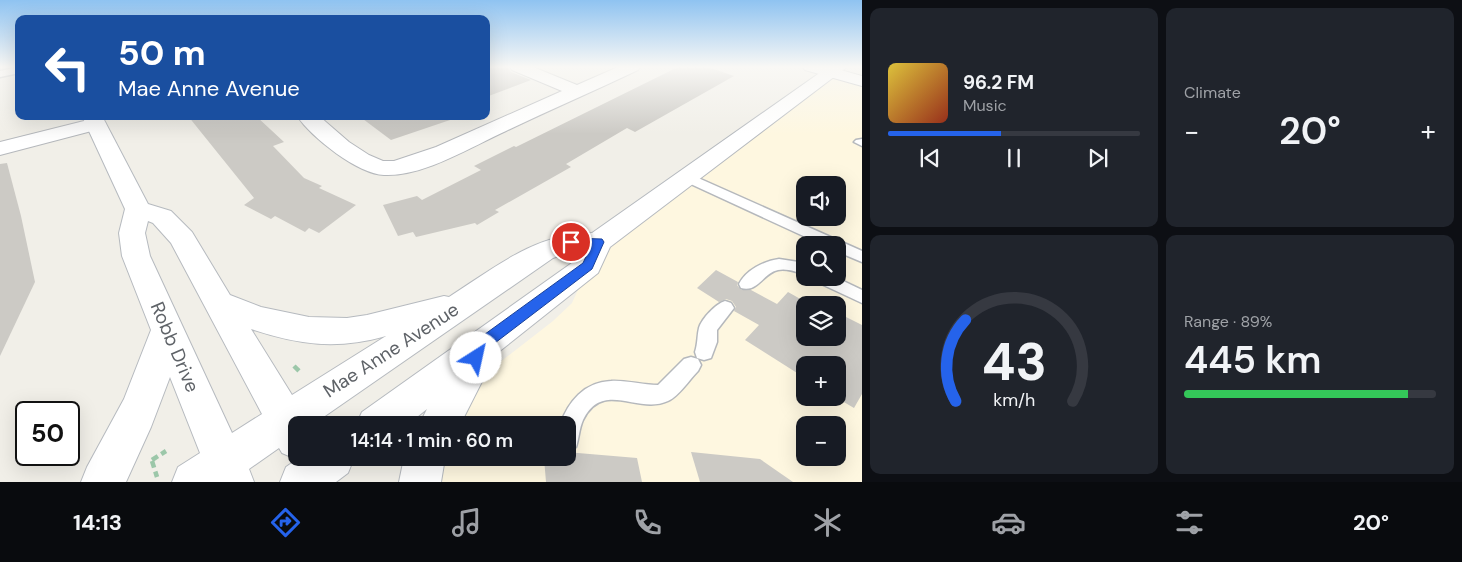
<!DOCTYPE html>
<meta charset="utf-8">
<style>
:root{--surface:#171b24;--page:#20242c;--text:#f1f3f6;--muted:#9ea1a6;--line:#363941;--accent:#2563eb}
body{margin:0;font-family:"DM Sans",sans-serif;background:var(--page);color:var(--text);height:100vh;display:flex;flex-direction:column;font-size:19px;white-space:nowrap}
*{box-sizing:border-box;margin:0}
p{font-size:16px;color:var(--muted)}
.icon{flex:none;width:28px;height:28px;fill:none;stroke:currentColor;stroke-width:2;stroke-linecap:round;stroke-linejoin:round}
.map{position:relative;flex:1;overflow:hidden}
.side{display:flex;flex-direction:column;gap:8px;padding:8px;background:#0d0f14;width:600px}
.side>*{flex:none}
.hud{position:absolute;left:15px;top:15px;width:475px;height:105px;border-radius:10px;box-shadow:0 5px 20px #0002;background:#1a4fa0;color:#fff;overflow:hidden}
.buttons{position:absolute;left:796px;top:176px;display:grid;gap:10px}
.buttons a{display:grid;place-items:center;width:50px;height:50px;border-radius:10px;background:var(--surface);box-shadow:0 5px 20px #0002;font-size:25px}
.speed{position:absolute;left:15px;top:401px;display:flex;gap:10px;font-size:25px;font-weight:700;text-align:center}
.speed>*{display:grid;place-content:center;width:65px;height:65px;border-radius:50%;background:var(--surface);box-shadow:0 5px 20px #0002;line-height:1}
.speed .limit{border:2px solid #111;border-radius:8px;background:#fff;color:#111}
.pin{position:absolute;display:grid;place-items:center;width:42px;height:42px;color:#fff;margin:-21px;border:2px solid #fff;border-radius:50%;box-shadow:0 1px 5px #0007}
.me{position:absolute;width:55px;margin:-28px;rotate:35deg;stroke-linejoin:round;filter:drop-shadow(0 0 4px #0008)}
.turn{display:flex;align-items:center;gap:18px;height:105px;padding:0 20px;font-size:22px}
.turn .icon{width:65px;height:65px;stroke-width:2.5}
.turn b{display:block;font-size:35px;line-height:42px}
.big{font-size:38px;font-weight:600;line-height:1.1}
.side .widget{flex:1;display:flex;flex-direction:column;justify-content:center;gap:8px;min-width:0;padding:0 18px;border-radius:10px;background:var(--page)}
.side .dial{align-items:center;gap:0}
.dial svg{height:130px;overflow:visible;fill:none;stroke:var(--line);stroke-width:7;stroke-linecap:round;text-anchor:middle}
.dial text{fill:var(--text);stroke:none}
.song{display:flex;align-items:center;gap:15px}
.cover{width:60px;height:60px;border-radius:8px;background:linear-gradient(135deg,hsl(50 70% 55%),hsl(10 70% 35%))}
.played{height:5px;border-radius:2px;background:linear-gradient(90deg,var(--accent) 45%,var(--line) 45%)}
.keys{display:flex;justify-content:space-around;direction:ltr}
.heat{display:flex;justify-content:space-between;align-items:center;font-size:28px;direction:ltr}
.charge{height:8px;border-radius:4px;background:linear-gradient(90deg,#34c759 89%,var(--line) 0)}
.side .tiles{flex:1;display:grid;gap:8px;grid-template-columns:repeat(2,1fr)}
.trip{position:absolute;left:288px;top:416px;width:288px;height:50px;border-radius:10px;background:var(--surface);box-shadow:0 5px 20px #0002;font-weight:600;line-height:50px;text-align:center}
.menu{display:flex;height:80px;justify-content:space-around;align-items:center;background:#090b0e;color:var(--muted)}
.menu .icon{width:35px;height:35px}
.menu .current{color:var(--accent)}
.menu b{font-size:22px;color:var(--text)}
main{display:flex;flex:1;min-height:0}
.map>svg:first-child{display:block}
</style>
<main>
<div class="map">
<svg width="862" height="482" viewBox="0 0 862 482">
<rect width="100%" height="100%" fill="#f1efe8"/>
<path fill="#fef7e0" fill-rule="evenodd" d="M834 73 862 81V482H422L428 458H566V425H441L473 383 553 321 572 303 582 281 598 254ZM805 185H838V218H805ZM805 245H838V278H805ZM805 305H838V338H805ZM805 365H838V398H805ZM805 425H838V458H805Z"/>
<g fill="#cccac5">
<path d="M486 67H508L511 72 531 80 486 97Z"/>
<path d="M678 67H708L734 76 635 132 627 128 566 164 571 167 495 210 499 212 477 225 475 223 416 237 413 232 398 236 383 205 417 196 422 200 481 170 474 166 514 146 516 147Z"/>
<path d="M188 116H256L284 142 273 146 304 178 322 186 319 188 356 205 319 233 309 228 305 232 275 216 271 219 244 205 254 198Z"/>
<path d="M359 116H453V119L391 140Z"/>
<path d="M7 163 21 216 35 282 0 356V164Z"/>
<path d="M716 270 738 282 737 285 741 290H751L777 304 788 292 811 305H805V338H838V319L842 322 846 317 862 325V394L854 408 837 398 838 365H805V378L745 340 759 325 734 311 736 307 732 301 726 299 719 302 697 288Z"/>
<path d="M566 452 637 458 642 482H546L544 458H566Z"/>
<path d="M691 452 760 459 793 482H700Z"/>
</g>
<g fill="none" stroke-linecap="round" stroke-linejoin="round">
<g stroke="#b5b8bc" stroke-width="3">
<g id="lane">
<path d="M19 67V73L0 77V71Z"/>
<path d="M862 139V146L854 142 856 140Z"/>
<path d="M687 173 862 251V262L838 252V245H823L682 180 681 177 682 174Z"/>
<path d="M779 259 805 263V275C797 272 787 268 778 270 763 273 758 293 741 288L739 284C746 270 764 261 779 259Z"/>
<path d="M815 278H837L862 290V303L817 282Z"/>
<path d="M725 301 731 303 734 308 717 330V342L711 358 704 360 697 358 695 352C698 343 697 336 699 328 702 318 716 304 725 301Z"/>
<path d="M691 357 698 359 701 365 698 371C689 380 679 396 668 401 638 415 603 379 583 420 579 429 579 438 576 447L566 449V425H560C568 402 584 382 611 381 626 380 642 385 658 385L684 359Z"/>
</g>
</g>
<g stroke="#b5b8bc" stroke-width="2">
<g id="street">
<path d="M510 67H533L577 85 618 67H640L638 70C594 91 550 110 506 131 471 147 423 177 384 175 358 174 312 138 297 116H319L349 142 369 155 383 161H394L436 147 562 91 512 70Z"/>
<path d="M803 67H830L862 76V86L805 70Z"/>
<path d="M96 118 103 120 106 124 103 128 0 155V142Z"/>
</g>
</g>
<g stroke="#b6babf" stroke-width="2">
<g id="secondary">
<path d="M828 67H847L610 247 598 273 496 354 460 425H419L427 409 407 425H356L362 412 576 260 580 251H573L553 258 312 425H296V458H299L296 459 282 453 279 448 249 469 254 482H172L178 467 200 453 170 377 151 427 126 482H81L87 467 124 399 151 330 122 256 119 233 125 209 82 116H102L148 204 171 211 192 232 230 295 261 307 309 317 347 318 367 315 444 296 449 297C494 268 536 233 592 233ZM148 221 153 223 171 243 262 414 232 433 150 256 145 233ZM251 329C299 345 337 350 386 336L292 395Z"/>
<path d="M299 458H354L348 473 336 482H280L286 467Z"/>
<path d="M404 458H445L441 482H399Z"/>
</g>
</g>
<g stroke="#9cc7a9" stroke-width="4.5" stroke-dasharray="7 4" stroke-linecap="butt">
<path d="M294 366 301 373"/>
<path d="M152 460 166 451"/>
<path d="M152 461 157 477"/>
</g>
<use href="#lane" fill="#fff" fill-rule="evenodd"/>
<use href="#street" fill="#fff" fill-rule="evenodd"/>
<use href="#secondary" fill="#fff" fill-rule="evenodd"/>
</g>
<linearGradient id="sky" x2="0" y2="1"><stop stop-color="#8fc3f1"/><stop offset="0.5" stop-color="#f9f8f5"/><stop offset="1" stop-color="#f9f8f5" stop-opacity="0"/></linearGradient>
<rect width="862" height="134" fill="url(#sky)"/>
<path fill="#2563eb" stroke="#184099" d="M571 238 602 239 604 242 592 269 491 346 481 362 476 364 471 362 469 358 481 337 583 263 591 246 567 245 565 242Z"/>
<g text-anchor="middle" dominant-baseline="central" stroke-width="4.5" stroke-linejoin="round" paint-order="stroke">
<g font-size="19" fill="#5f6368" stroke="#fff">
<text transform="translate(175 347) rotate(67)">Robb Drive</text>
<text transform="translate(391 350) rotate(-33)">Mae Anne Avenue</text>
</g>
</g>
</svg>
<div class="buttons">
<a><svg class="icon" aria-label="sound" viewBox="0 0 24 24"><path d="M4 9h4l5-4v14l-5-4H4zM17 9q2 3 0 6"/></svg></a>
<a><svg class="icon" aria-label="search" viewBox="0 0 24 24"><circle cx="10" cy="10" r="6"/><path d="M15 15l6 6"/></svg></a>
<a><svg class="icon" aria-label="layers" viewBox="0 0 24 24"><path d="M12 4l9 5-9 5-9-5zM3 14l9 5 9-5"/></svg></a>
<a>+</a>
<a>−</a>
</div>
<div class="speed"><div class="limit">50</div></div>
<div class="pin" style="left:571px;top:242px;background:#d93025"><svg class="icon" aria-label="arrive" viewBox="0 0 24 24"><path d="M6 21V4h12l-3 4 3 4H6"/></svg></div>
<svg class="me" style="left:476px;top:358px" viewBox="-20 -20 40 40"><circle r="19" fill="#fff"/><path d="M0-13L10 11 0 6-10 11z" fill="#2563eb"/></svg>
<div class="trip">14:14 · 1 min · 60 m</div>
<div class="hud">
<div class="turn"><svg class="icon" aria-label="left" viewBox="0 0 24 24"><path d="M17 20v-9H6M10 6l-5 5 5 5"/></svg><div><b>50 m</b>Mae Anne Avenue</div></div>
</div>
</div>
<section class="side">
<div class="tiles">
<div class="widget">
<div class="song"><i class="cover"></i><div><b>96.2 FM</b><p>Music</p></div></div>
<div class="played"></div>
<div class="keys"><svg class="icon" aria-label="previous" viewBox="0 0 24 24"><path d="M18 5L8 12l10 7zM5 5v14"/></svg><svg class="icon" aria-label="pause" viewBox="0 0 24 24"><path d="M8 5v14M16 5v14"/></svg><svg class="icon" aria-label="next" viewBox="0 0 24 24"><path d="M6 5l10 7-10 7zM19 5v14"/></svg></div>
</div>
<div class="widget"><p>Climate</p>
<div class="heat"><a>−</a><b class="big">20°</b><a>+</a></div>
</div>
<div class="widget dial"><svg viewBox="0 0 100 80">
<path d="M14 69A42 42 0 1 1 86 69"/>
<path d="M14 69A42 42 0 0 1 20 19" stroke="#2563eb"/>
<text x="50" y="56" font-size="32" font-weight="700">43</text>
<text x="50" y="72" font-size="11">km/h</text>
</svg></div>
<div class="widget"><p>Range · 89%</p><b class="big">445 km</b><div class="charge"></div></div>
</div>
</section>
</main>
<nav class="menu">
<b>14:13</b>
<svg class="icon current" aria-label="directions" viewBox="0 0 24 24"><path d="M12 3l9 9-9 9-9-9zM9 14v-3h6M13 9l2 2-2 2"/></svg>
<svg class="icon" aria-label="music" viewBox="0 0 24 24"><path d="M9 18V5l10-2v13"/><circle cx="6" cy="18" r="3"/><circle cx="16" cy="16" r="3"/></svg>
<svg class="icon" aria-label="phone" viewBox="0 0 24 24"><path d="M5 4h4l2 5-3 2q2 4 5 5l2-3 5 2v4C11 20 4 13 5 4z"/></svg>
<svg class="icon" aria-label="climate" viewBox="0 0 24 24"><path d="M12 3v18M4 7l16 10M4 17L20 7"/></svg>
<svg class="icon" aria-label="car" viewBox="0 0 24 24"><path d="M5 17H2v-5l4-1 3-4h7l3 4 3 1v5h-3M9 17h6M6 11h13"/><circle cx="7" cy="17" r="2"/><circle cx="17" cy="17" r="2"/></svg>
<svg class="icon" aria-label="filters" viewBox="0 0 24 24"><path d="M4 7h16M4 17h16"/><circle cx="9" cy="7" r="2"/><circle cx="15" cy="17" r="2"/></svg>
<b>20°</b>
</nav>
